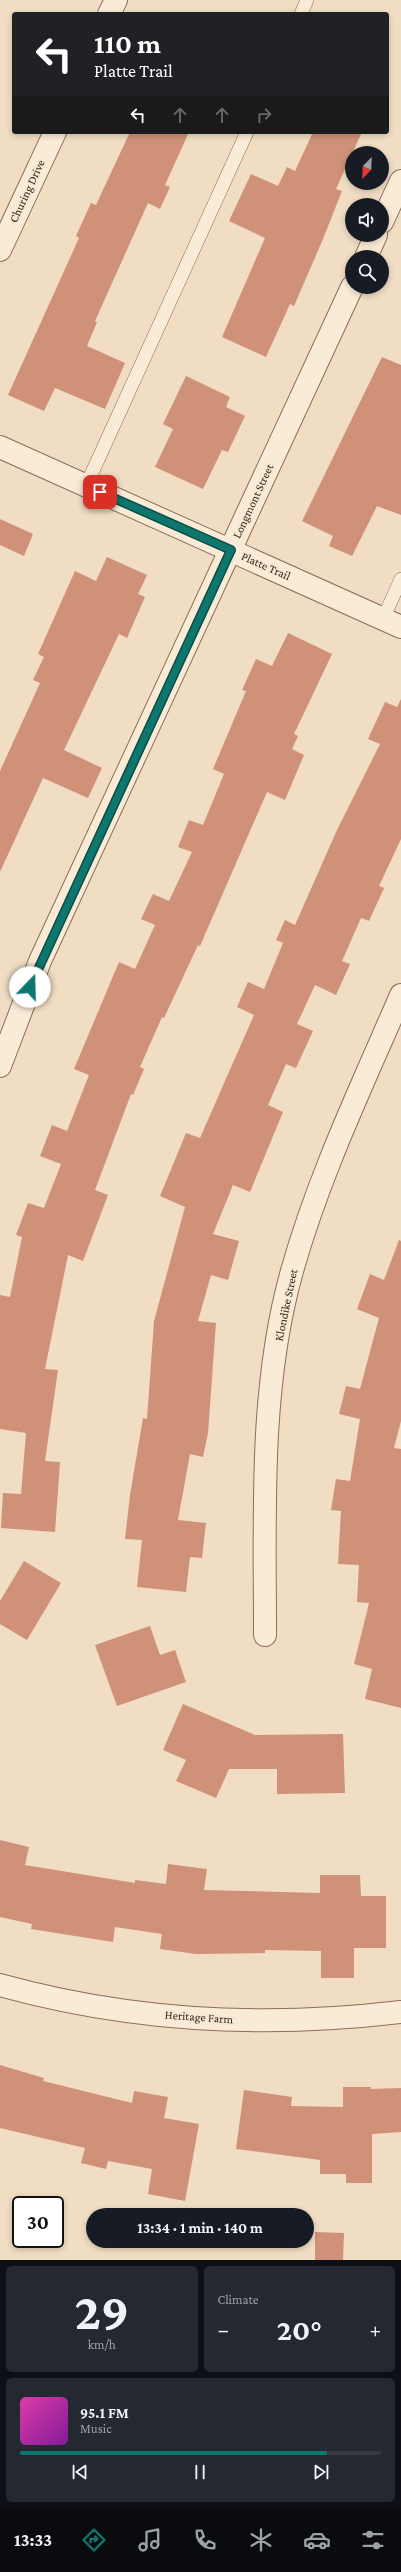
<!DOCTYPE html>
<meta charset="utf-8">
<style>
:root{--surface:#171b24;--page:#242831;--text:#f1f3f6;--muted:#9ea1a6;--line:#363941;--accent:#0f766e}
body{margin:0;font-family:"Crimson Pro",serif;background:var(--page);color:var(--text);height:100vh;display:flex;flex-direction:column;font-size:15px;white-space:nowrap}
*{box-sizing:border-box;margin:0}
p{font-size:13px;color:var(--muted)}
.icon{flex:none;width:22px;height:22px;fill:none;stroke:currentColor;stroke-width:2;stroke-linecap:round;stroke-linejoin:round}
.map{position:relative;height:2260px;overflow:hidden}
.sheet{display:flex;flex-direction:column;gap:6px;padding:6px;background:#0d0f14;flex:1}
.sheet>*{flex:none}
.hud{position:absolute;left:12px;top:12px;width:377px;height:122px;border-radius:4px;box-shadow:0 2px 6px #0003;background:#202124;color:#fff;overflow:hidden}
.needle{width:26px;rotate:203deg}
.tools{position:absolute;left:345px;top:146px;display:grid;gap:8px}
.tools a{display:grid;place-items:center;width:44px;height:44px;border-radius:50%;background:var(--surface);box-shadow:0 2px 6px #0003;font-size:20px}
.speed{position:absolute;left:12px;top:2196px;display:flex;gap:8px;font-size:20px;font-weight:700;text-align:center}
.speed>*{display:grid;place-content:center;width:52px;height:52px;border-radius:50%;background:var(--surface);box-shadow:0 2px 6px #0003;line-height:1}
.speed .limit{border:2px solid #111;border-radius:6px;background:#fff;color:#111}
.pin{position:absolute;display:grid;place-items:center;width:34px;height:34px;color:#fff;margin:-17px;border-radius:8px;box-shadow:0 2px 6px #0006}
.me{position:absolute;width:44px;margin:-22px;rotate:21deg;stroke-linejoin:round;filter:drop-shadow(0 0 3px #0008)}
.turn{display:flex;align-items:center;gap:14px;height:84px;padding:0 16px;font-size:18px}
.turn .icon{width:52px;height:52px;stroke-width:2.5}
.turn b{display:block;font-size:28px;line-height:34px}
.lanes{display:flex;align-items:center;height:38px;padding:0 16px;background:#0003;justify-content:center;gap:20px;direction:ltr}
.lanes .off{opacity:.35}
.big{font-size:30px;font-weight:700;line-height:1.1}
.sheet .tile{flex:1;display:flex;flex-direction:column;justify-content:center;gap:6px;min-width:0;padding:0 14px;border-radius:6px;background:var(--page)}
.sheet .dial{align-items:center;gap:0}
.dial b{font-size:52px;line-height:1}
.song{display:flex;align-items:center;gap:12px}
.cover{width:48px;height:48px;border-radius:6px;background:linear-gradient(135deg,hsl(320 70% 55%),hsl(290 70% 35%))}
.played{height:4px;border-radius:2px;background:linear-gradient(90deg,var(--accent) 85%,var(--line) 85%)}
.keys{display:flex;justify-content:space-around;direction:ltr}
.heat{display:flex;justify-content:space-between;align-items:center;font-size:22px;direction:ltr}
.sheet .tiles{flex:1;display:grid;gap:6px;grid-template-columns:1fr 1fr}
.tile:last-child{grid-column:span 2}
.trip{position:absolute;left:86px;top:2208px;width:228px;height:40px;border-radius:20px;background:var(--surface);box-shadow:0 2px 6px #0003;font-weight:700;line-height:40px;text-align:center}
.dock{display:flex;height:64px;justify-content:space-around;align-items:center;background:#090b0e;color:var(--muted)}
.dock .icon{width:28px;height:28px}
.dock .current{color:var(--accent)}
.dock b{font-size:18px;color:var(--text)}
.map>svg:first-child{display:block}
</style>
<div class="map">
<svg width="401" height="2260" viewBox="0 0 401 2260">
<rect width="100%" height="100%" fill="#f0ddc3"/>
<g fill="#cf9178">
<path d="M130 132H189L165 185 170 187 160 209 148 203 95 321 97 322 87 346 125 363 105 409 55 388 44 411 8 395 79 238 76 236 91 203 96 205Z"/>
<path d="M313 132H362L336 189 342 191 323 239 294 306 290 304 266 357 222 337 265 238 229 221 251 174 278 186 287 167 295 171Z"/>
<path d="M382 357 401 365V515L377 506 352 556 329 546 333 536 302 521Z"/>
<path d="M186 376 230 397 226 407 245 416 228 452 222 450 203 489 155 467 173 429 163 424Z"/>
<path d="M0 519 33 534 24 556 0 545Z"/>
<path d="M107 557 147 575 138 594 145 597 127 638 119 634 64 750 102 768 88 798 43 778 0 872V771L40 683 33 680 44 657 38 654 75 571 96 581Z"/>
<path d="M288 633 332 654 294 734 298 736 292 749 304 755 285 800 267 792 200 946 198 945 164 1018 162 1017 140 1067 144 1069 133 1095 131 1094 95 1190 108 1195 83 1261 68 1255 45 1369 58 1370 45 1461 60 1462 55 1532 1 1528 3 1493 21 1494 26 1433 0 1429V1295L10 1297 22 1237 16 1235 28 1203 44 1208 61 1164 40 1156 52 1125 67 1131 89 1075 74 1069 119 962 135 969 155 925 141 919 153 894 169 901 192 852 178 847 189 820 203 825 224 774 213 769 246 691 242 690 256 659 272 666Z"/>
<path d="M401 699V839L379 886 384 888 369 921 361 918 342 961 350 964 336 995 315 985 297 1024 313 1031 296 1068 286 1064 268 1105 283 1112 250 1192 233 1185 213 1234 239 1241 228 1280 211 1275 198 1321 216 1323 208 1433 203 1457 190 1454 178 1520 206 1523 202 1558 190 1557 186 1592 137 1587 142 1540 125 1539 130 1495 143 1418 147 1419 154 1321 185 1207 160 1196 186 1133 200 1138 254 1015 237 1007 248 982 264 989 283 943 276 940 285 920 295 925 337 830 380 744 368 739 385 702 397 707Z"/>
<path d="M399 1240 401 1241V1421L394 1448 401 1449V1708L365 1699 372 1669 354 1664 369 1603 357 1602 359 1565 338 1564 341 1511 331 1510 336 1479 350 1481 360 1419 339 1414 346 1386 360 1389 379 1318 357 1309 370 1274 384 1280Z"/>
<path d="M24 1561 61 1583 27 1640 0 1624V1601Z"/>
<path d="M150 1626 160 1655 175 1650 186 1682 117 1706 95 1645Z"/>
<path d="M183 1704 255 1735 343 1734 345 1793 277 1794V1769H229L216 1798 176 1781 186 1760 163 1750Z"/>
<path d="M0 1840 29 1847 25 1865 135 1883V1880L166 1884 168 1864 207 1869 204 1890 320 1893V1875H360L361 1896H386V1948H354V1978H321V1951L265 1950V1953L196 1954 160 1949 162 1934 115 1927 113 1942 31 1929 32 1924 0 1917Z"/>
<path d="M0 2065 44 2078 43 2081 132 2103 134 2091 168 2097 164 2118 199 2124 185 2201 148 2194 152 2169 108 2161 106 2169 81 2163 85 2148 0 2128Z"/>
<path d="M343 2087H371V2089L401 2088V2132L372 2134V2183H346V2174H320V2160L236 2149 244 2090 292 2097 291 2106 343 2107Z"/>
<path d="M315 2232 344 2233 343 2260H315Z"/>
</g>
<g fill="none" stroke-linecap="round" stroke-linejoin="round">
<g stroke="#8b6d59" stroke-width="14">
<g id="service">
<path d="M301 14 307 0"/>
<path d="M86 486 247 132"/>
<path d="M383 619 401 579"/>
</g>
</g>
<g stroke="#8b6d59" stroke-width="24">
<g id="minor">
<path d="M109 14 116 0"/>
<path d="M382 222 401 181"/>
<path d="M0 250 55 132"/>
<path d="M366 257 376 235"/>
<path d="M0 447 401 627"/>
<path d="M0 1066 40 961 352 287"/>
<path d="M265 1635C265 1514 259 1388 292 1271 319 1175 362 1086 401 995"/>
</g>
</g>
<g stroke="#8b6d59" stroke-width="24">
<path id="tertiary" d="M0 1985C130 2021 267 2028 401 2012"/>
</g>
<use href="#service" stroke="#faebd7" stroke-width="13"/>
<use href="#minor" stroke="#faebd7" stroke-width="22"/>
<use href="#tertiary" stroke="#faebd7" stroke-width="22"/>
</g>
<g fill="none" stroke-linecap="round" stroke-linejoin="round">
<g stroke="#0a4d48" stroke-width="10">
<path id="route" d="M30 987 231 550 100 492"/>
</g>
<use href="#route" stroke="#0f766e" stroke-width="7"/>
</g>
<g text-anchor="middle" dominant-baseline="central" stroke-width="4" stroke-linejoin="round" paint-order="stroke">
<g font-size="12" fill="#3a281e" stroke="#f7e8d3">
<text transform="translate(27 191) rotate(-65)">Churing Drive</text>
<text transform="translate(253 501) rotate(-65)">Longmont Street</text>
<text transform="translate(266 566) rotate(24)">Platte Trail</text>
<text transform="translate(286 1305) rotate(-78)">Klondike Street</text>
<text transform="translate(199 2017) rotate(4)">Heritage Farm</text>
</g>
</g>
</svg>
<div class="tools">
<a><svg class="needle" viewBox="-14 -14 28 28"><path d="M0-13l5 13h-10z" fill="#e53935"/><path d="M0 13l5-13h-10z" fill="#9ea1a6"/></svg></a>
<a><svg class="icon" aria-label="sound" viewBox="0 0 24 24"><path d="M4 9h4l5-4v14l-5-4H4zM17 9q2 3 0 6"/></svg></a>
<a><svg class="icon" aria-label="search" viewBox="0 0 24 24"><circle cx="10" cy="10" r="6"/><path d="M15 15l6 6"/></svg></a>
</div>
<div class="speed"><div class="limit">30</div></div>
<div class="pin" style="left:100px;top:492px;background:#d93025"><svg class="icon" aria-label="arrive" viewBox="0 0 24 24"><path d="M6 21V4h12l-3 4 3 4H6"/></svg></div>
<svg class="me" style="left:30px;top:987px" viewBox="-20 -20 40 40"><circle r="19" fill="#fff"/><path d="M0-13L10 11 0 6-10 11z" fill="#0f766e"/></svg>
<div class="trip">13:34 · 1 min · 140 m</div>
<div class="hud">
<div class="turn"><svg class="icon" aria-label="left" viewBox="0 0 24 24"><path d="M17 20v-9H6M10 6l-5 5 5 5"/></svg><div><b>110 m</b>Platte Trail</div></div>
<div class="lanes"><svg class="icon" aria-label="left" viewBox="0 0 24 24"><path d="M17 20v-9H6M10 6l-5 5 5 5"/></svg><svg class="icon off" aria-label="ahead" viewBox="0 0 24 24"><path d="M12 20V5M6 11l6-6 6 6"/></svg><svg class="icon off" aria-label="ahead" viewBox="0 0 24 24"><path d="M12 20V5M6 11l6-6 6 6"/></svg><svg class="icon off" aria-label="right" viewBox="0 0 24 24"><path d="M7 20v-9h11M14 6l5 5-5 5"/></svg></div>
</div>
</div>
<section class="sheet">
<div class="tiles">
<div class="tile dial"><b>29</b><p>km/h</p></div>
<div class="tile"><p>Climate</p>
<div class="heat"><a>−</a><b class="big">20°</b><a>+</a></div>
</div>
<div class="tile">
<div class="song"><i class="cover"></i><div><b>95.1 FM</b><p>Music</p></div></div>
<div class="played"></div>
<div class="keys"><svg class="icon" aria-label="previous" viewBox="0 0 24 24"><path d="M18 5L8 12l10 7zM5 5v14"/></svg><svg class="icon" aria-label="pause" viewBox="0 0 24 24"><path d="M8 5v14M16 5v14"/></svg><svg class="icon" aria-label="next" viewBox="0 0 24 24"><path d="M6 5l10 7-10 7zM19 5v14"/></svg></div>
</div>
</div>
</section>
<nav class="dock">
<b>13:33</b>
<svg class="icon current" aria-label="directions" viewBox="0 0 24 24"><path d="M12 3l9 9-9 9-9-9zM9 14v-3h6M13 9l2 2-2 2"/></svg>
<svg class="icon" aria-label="music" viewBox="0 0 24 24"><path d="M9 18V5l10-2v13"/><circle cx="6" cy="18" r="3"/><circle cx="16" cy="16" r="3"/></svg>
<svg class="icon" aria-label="phone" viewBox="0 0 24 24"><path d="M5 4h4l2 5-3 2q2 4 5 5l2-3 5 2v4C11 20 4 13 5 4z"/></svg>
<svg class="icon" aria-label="climate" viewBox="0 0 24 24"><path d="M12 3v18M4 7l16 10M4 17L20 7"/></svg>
<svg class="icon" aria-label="car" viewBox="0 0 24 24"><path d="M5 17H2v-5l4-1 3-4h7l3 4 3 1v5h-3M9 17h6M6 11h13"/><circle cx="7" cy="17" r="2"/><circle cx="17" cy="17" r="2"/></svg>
<svg class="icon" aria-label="filters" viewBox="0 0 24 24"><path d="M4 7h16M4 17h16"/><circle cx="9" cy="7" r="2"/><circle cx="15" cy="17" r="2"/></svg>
</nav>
